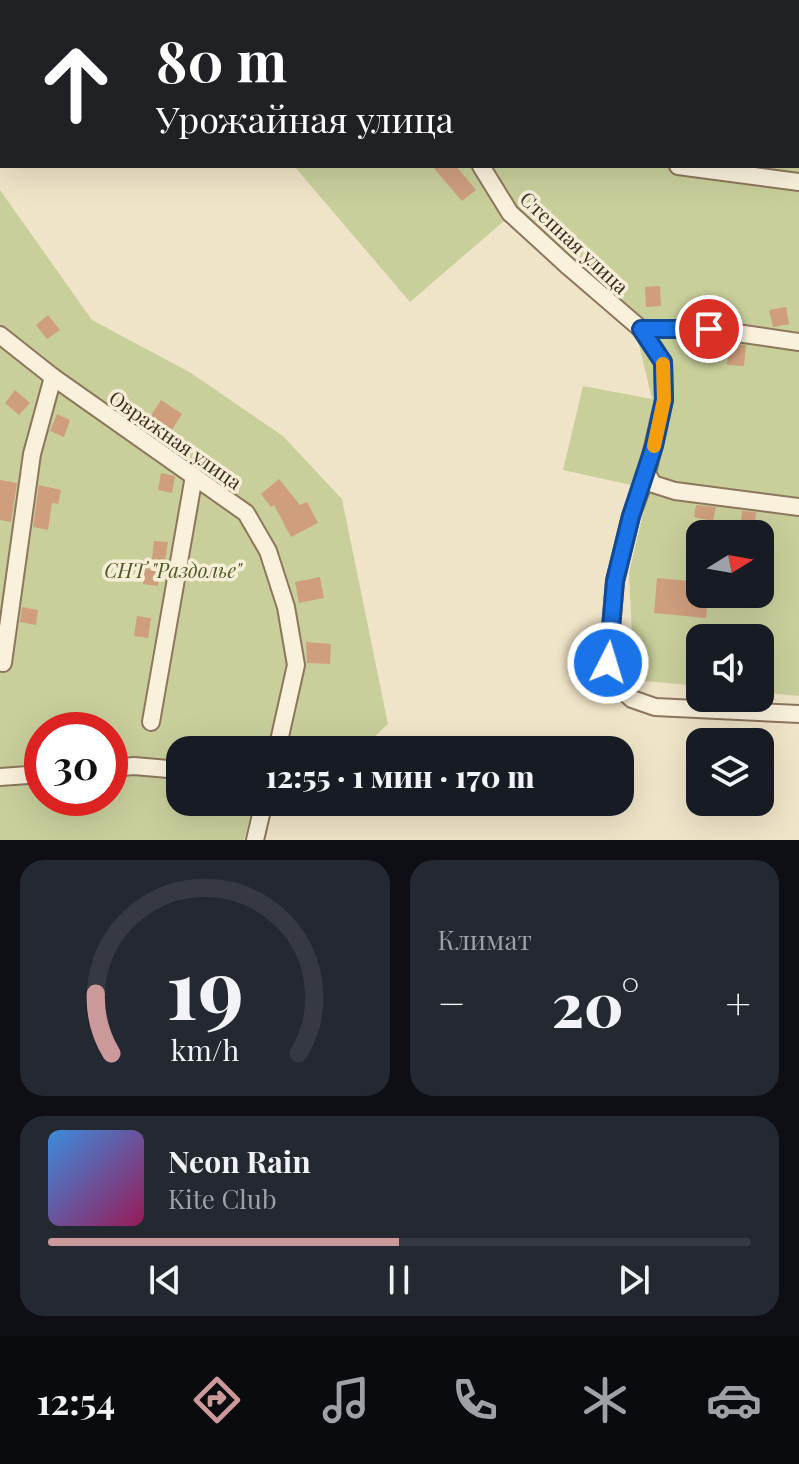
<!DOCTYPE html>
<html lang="ru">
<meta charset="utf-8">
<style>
:root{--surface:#171b24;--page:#242831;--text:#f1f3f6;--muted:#9ea1a6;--line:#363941;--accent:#cc999b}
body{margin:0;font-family:"Playfair Display",serif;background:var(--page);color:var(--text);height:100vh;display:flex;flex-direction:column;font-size:30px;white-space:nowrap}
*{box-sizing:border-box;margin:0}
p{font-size:26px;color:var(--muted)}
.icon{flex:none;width:44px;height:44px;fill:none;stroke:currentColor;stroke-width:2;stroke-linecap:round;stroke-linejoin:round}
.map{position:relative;height:840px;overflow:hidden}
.sheet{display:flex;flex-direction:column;gap:20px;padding:20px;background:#0d0f14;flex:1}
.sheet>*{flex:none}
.guide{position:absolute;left:0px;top:0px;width:800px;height:168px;box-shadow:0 8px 32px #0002;background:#202124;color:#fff;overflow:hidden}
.needle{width:52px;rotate:79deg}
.tools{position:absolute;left:686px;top:520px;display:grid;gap:16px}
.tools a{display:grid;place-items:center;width:88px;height:88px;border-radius:16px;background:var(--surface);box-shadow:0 8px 32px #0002;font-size:40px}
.speed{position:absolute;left:24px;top:712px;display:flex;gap:16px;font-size:40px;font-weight:700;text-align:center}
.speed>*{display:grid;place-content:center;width:104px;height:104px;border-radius:50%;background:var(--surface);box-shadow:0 8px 32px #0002;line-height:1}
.speed .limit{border:12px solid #d22;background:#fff;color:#111}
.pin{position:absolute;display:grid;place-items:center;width:68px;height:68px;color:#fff;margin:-34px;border:4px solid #fff;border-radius:50%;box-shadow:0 2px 8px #0007}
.me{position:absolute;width:88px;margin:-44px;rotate:5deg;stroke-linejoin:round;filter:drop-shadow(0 0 6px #0008)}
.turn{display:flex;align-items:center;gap:28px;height:168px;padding:0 24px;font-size:36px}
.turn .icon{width:104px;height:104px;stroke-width:2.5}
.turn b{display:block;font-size:56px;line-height:68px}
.big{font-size:60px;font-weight:800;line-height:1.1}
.sheet .card{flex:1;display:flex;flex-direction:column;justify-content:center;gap:12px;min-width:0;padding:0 28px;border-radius:24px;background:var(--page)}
.sheet .dial{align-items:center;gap:0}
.dial svg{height:208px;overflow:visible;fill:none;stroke:var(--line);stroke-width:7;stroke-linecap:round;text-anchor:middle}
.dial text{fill:var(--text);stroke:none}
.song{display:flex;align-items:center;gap:24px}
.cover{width:96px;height:96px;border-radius:12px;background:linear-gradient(135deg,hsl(210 70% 55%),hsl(330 70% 35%))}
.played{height:8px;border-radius:4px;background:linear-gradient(90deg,var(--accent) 50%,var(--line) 50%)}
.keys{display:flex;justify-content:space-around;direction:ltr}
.heat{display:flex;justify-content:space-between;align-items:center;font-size:44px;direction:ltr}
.sheet .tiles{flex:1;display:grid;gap:20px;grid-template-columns:1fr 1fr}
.card:last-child{grid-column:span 2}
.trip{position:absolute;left:166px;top:736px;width:468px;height:80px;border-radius:24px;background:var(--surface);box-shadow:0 8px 32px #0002;font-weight:800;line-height:80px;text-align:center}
.dock{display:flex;height:128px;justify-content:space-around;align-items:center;background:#090b0e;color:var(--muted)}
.dock .icon{width:56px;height:56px}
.dock .on{color:var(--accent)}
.dock b{font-size:36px;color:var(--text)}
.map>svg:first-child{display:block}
</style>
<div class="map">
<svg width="799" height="840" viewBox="0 0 799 840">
<rect width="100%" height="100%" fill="#f0e4c8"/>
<g fill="#c9cf9b" fill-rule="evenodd">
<path d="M282 0H799V696L760 692V638H700V686L634 680 629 573 649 489 563 470 583 386 652 399 636 332 504 221 410 302 294 166H798V2H284ZM700 534H760V594H700Z"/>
<path d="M0 190 92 320 191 373 283 436 342 499 388 724 360 750H292L269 745 267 750H180V802H254L244 840H0ZM42 730H110V798H42Z"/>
</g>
<g fill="#cf9f7d">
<path d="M432 166H456L476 190 462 201Z"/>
<path d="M660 286 661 306 646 307 645 287Z"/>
<path d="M786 307 789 324 773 327 769 310Z"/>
<path d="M48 315 60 330 47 339 36 325Z"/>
<path d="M729 343 746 345 744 366 727 365Z"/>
<path d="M15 390 30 403 19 415 5 403Z"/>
<path d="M161 400 182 414 168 436 147 422Z"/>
<path d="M57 414 70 420 64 437 50 431Z"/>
<path d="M161 473 175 476 172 493 158 490Z"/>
<path d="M279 479 300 505 307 502 318 523 291 537 274 505 271 507 261 494Z"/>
<path d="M0 480 17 483 11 522 0 520Z"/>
<path d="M39 485 61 490 58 504 52 503 48 530 33 527Z"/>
<path d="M696 505 716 507 713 521 694 517Z"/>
<path d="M742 511 756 512 754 532 740 531Z"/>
<path d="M154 541 168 542 165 561 152 559Z"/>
<path d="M145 568 160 570 158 586 143 584Z"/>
<path d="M320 577 324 598 299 603 295 582Z"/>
<path d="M657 578 700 582V594H708L706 618 654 613Z"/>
<path d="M22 607 38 610 36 625 20 622Z"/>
<path d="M137 616 151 618 148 638 134 636Z"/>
<path d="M306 642 331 644 330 664 307 663Z"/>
</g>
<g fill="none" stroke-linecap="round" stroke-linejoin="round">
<g stroke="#8d765c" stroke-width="20">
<g id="street">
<path d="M406 0V2"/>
<path d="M678 0 696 2"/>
<path d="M798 16H799"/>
<path d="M481 166 510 213 569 267 641 329H709L799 342"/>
<path d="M678 166 799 182"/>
<path d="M641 329 663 362 664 400 647 473 653 484 675 491 799 507"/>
<path d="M0 335 53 377 246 513 268 551 286 607 296 665 277 750"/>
<path d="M647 473 631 516 615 581 608 663 615 684 632 699 655 707 799 714"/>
<path d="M3 663 32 454 53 377"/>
<path d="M151 722 194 476"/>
<path d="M110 768 134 766 180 770"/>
<path d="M0 777 42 774"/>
<path d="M255 840 264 802"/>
</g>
</g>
<use href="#street" stroke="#faf1dc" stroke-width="16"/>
</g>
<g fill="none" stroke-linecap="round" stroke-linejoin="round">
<g stroke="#114b97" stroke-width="20">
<path id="route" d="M608 663 615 581 631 516 654 446 664 400 663 362 641 329H709"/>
</g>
<use href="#route" stroke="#1a73e8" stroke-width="14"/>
<path stroke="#f59e0b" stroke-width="14" d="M654 446 664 400 663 364"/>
</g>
<g text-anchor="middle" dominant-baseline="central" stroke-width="7" stroke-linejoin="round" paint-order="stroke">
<g font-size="20" fill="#3d2e20" stroke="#f7eed8">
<text transform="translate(575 242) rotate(43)">Степная улица</text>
<text transform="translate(176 439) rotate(35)">Овражная улица</text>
</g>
<g font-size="20" font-style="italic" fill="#4d5a26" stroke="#f7eed8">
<text x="173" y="569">СНТ "Раздолье"</text>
</g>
</g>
</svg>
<div class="tools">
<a><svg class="needle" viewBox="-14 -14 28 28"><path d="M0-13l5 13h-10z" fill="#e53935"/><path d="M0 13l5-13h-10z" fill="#9ea1a6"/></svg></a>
<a><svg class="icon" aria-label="sound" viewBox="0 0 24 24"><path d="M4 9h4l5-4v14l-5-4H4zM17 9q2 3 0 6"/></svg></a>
<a><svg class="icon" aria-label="layers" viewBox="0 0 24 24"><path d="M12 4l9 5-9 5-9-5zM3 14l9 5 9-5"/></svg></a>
</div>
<div class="speed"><div class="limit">30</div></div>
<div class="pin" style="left:709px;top:329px;background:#d93025"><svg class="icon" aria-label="arrive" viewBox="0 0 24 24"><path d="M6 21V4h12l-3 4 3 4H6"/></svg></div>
<svg class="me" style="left:608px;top:663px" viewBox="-20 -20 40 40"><circle r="17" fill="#1a73e8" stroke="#fff" stroke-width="3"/><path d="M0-11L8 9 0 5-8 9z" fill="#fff"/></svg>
<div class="trip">12:55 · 1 мин · 170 m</div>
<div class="guide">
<div class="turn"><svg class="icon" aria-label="ahead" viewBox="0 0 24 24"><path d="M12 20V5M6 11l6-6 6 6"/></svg><div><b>80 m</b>Урожайная улица</div></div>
</div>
</div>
<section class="sheet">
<div class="tiles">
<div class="card dial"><svg viewBox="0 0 100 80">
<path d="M14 69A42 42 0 1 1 86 69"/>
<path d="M14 69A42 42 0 0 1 8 46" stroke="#cc999b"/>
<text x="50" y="56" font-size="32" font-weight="700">19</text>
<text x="50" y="72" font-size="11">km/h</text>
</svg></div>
<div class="card"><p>Климат</p>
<div class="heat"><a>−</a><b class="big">20°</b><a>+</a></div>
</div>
<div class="card">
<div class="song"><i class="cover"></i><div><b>Neon Rain</b><p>Kite Club</p></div></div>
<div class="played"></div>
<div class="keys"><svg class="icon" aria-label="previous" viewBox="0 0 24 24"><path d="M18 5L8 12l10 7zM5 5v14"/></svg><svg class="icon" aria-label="pause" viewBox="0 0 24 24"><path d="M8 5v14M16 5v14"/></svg><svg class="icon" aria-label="next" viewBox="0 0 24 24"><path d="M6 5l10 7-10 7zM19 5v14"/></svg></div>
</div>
</div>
</section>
<nav class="dock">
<b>12:54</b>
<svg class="icon on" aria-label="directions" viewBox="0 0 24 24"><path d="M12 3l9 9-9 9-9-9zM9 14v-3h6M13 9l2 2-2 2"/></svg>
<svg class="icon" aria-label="music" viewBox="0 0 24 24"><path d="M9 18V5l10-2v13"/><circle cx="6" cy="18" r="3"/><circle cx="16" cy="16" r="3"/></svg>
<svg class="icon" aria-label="phone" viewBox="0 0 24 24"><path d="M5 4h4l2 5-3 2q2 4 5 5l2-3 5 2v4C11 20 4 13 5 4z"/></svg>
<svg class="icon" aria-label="climate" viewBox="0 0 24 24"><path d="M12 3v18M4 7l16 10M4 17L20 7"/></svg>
<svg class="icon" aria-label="car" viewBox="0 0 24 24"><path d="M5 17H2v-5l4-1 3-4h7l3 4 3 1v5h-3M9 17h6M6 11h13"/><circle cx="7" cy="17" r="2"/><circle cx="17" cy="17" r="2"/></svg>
</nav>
